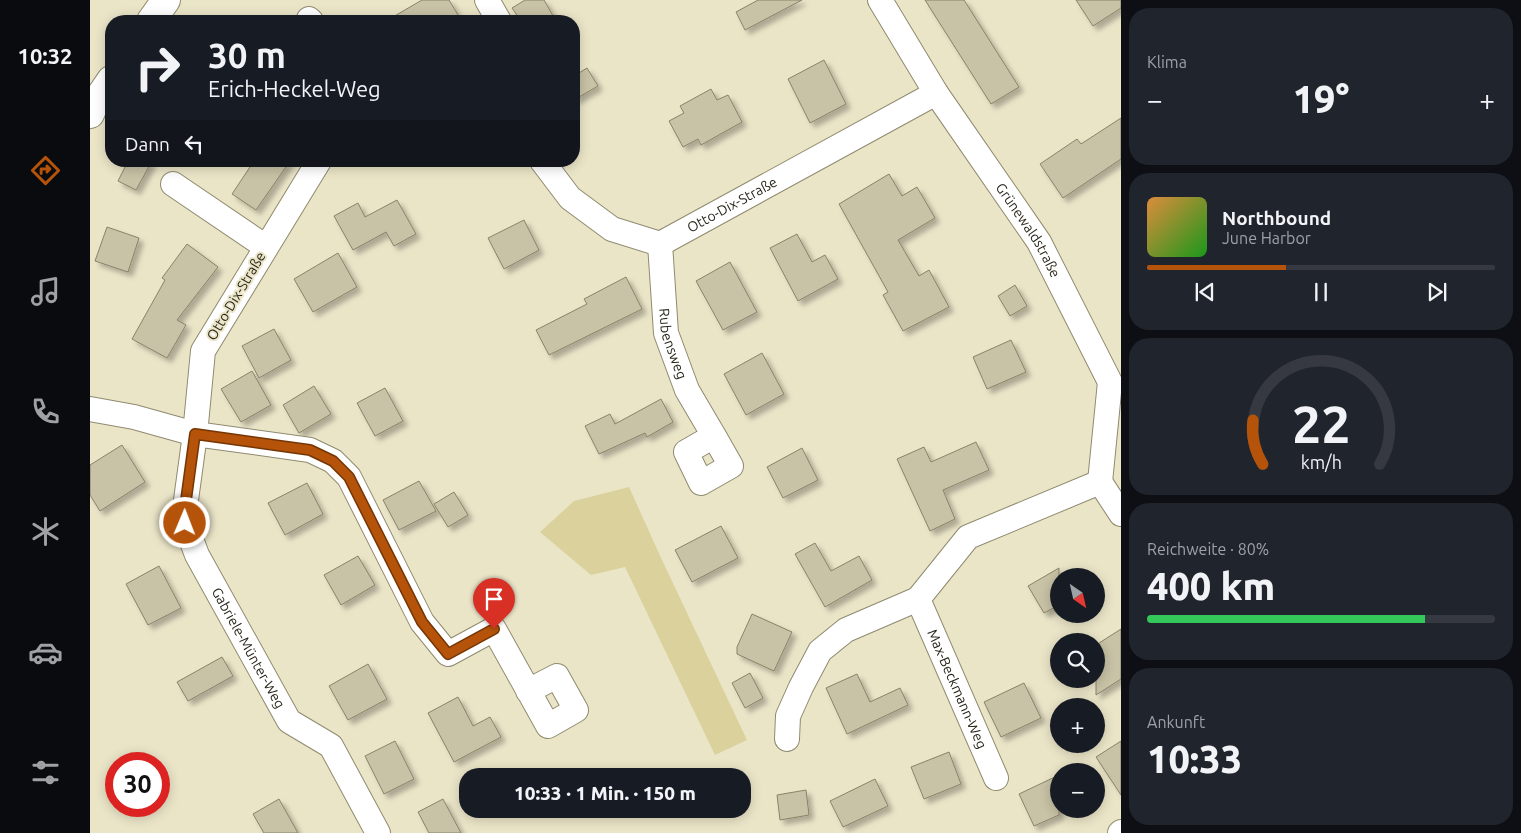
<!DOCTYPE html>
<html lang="de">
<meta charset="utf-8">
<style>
:root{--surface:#171b24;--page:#20242c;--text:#f1f3f6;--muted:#9ea1a6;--line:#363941;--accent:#b45309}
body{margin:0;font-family:Ubuntu,sans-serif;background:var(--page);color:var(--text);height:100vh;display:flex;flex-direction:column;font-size:19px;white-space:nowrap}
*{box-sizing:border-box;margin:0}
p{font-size:16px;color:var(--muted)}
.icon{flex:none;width:28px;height:28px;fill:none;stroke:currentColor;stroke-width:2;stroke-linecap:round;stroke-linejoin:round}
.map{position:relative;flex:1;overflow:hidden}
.sheet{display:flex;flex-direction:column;gap:8px;padding:8px;background:#0d0f14;width:400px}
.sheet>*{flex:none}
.hud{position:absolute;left:15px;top:15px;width:475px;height:152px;border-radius:20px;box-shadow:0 2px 12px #0003;background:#171b24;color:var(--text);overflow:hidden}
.needle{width:32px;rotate:146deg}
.tools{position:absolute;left:960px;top:568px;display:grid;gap:10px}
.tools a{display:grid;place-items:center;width:55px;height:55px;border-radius:50%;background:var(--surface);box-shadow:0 2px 12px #0003;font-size:25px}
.speed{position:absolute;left:15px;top:752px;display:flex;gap:10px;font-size:25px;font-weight:700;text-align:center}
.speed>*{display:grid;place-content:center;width:65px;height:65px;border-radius:50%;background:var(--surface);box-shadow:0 2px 12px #0003;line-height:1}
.speed .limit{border:8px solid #d22;background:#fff;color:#111}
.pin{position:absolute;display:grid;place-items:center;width:42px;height:42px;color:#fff;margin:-51px -21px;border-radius:50% 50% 50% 0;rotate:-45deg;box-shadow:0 0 5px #0007}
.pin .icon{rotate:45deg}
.me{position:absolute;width:55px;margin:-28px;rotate:1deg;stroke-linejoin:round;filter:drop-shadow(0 0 4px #0008)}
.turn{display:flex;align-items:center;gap:18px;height:105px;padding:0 20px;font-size:22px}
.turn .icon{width:65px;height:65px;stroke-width:2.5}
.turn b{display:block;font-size:35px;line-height:42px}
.then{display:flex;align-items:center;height:48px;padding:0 20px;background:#0003;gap:10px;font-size:19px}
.big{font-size:38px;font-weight:800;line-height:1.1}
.sheet .card{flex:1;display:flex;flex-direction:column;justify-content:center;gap:8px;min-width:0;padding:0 18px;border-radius:20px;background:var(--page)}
.sheet .dial{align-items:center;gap:0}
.dial svg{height:130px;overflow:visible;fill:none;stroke:var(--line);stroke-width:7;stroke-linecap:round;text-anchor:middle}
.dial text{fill:var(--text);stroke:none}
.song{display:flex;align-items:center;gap:15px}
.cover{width:60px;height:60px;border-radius:8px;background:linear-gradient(135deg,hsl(30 70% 55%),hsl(120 70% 35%))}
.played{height:5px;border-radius:2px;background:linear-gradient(90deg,var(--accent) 40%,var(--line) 40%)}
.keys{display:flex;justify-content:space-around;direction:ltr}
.heat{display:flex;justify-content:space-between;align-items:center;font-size:28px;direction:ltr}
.charge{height:8px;border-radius:4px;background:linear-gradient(90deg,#34c759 80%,var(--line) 0)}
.trip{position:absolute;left:369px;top:768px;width:292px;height:50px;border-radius:20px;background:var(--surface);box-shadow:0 2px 12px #0003;font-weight:800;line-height:50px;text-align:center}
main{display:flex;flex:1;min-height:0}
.menu{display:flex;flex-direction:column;width:90px;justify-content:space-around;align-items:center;background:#090b0e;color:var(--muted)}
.menu .icon{width:35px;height:35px}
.menu .active{color:var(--accent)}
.menu b{font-size:22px;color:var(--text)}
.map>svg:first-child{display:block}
</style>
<main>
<nav class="menu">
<b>10:32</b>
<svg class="icon active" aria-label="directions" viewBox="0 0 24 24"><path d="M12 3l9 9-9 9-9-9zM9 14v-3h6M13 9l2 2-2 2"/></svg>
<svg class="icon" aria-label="music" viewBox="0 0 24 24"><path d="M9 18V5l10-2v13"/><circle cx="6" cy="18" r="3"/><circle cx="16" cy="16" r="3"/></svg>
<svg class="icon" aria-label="phone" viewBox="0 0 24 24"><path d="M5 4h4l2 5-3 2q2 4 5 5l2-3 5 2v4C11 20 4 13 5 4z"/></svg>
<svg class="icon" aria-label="climate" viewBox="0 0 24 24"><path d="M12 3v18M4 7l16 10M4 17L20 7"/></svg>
<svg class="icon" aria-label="car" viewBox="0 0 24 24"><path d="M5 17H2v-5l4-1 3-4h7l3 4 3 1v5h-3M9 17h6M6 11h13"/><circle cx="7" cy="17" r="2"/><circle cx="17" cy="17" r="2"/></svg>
<svg class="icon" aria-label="filters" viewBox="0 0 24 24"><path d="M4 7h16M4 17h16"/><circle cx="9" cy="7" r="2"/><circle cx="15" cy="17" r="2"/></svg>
</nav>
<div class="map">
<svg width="1031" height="833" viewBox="0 0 1031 833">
<defs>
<filter id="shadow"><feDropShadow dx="4.5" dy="4.5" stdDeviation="2.5" flood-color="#0004"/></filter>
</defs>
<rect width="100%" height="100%" fill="#ebe5c8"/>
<path fill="#dbd19d" d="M539 487 572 560 657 740 625 755 535 567 501 575 450 532 484 501Z"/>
<g fill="#c8c2a6" stroke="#888368" filter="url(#shadow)">
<path d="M332 0H359L368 15 358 21H296Z"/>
<path d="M435 0H454L466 21H431L422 8Z"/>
<path d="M668 0H712L655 30 646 12Z"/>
<path d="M835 0H874L929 87 901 104Z"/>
<path d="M986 0H1031V8L1003 26Z"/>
<path d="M734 60 756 104 720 123 698 79Z"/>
<path d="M497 68 508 86 484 100V76Z"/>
<path d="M621 89 627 100 638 95 652 122 611 145 608 139 593 147 579 121 594 113 590 106Z"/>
<path d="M1031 118V159L973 198 950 164 987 139 991 144Z"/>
<path d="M38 161H62L46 190 28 181Z"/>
<path d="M164 161H200L166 210 142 194Z"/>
<path d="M799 174 812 196 827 187 845 218 808 240 829 276 839 270 859 307 813 331 793 295 798 292 749 204Z"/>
<path d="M307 200 326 234 304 246 296 232 263 250 244 216 268 203 275 217Z"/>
<path d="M434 220 449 250 414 269 398 238Z"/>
<path d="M17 227 49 238 38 272 5 261Z"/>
<path d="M707 234 722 262 735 255 748 279 708 301 680 248Z"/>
<path d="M97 244 128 267 87 320 96 325 77 358 42 339 75 280 72 278Z"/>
<path d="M248 253 267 287 223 312 204 279Z"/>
<path d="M640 262 667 312 633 330 606 281Z"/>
<path d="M536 277 552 309 459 355 446 330 497 304 494 299Z"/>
<path d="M925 285 937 306 920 316 908 296Z"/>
<path d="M184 329 201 360 169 378 152 346Z"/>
<path d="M921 340 936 372 897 389 883 357Z"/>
<path d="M672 353 694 394 656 415 634 374Z"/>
<path d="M162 371 181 405 151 422 131 389Z"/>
<path d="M224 386 241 414 209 433 193 405Z"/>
<path d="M295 388 313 421 285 436 267 403Z"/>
<path d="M571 399 583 422 557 437 555 433 509 454 495 426 520 414 525 424Z"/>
<path d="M886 442 899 470 853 490 865 519 840 531 807 459 834 447 841 462Z"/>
<path d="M32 445 55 482 10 511 0 495V465Z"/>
<path d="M712 448 728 480 693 498 677 467Z"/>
<path d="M329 481 346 511 309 530 293 500Z"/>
<path d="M217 483 233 514 195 535 178 503Z"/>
<path d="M364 492 378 515 358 527 344 504Z"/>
<path d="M631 526 648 558 602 582 585 550Z"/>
<path d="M725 543 741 571 769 556 782 580 735 607 705 554Z"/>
<path d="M268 556 285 585 251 605 234 575Z"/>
<path d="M69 566 91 608 58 625 36 584Z"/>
<path d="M969 568V605L954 613 938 586Z"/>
<path d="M662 614 702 632 684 671 647 654V647Z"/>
<path d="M1031 629V679L1006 695V645Z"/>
<path d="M132 657 143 676 98 701 87 682Z"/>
<path d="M278 664 297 699 258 720 239 686Z"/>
<path d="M660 673 673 698 655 708 642 683Z"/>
<path d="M767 674 780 702 810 688 818 705 757 734 736 688Z"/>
<path d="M934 683 951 718 911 737 894 702Z"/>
<path d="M368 697 383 726 400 717 411 737 364 762 338 713Z"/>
<path d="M305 741 324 779 294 794 275 756Z"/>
<path d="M1031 741V795L1006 757Z"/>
<path d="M859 752 871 784 834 799 821 767Z"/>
<path d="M969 775V815L944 826 929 794Z"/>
<path d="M785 779 798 806 753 827 740 801Z"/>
<path d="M716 790 719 815 690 820 687 795Z"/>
<path d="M189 799 208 833H174L163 814Z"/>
<path d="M353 799 371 833H339L328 812Z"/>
</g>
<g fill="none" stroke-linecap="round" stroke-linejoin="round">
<g stroke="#8f8a6f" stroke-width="26">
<g id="street">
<path d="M397 0 409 21"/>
<path id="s1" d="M790 0 846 93 949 242 1020 382 1010 482"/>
<path d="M219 19 221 21"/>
<path id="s2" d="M229 161 113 351 105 434 96 500 95 523 107 555 199 721 241 746 288 833"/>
<path id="s3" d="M452 161 480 198 522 229 570 244 846 93"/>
<path d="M83 184 176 247"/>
<path id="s4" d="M570 244 576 333 597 390 624 436 596 452 611 483 641 466 624 436"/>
<path d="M0 409 44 417 105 434 220 450 243 461 259 477 332 622 358 654 404 629 458 726 486 710 467 676 438 691"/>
<path d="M1010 482 1031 514"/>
<path id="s5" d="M828 599 906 778"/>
<path d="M697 739 698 716 711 687 730 651 756 630 828 599 878 537 1010 482"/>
<path d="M1030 833 1031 832"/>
</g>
</g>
<g stroke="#8f8a6f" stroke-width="30">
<g id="secondary">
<path d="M61 21 76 0"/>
<path d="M0 114 4 105 21 80"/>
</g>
</g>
<use href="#street" stroke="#fff" stroke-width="24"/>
<use href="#secondary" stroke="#fff" stroke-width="28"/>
</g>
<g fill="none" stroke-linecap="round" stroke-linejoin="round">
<g stroke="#753606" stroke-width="12">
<path id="route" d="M95 523 96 500 105 434 220 450 243 461 259 477 332 622 358 654 404 629"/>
</g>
<use href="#route" stroke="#b45309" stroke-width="9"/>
</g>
<g text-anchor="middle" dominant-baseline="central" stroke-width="4" stroke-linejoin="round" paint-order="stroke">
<g font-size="14" fill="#29271c" stroke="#ebe5c8">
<text stroke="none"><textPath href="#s3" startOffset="231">Otto-Dix-Straße</textPath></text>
<text stroke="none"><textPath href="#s1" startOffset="274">Grünewaldstraße</textPath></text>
<text transform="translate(146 296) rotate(-59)">Otto-Dix-Straße</text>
<text stroke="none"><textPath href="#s4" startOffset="101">Rubensweg</textPath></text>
<text stroke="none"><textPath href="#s2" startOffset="536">Gabriele-Münter-Weg</textPath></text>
<text stroke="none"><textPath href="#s5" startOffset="98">Max-Beckmann-Weg</textPath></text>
</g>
</g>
</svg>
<div class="tools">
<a><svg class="needle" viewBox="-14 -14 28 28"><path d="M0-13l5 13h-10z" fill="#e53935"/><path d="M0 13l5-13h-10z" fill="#9ea1a6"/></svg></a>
<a><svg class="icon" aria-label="search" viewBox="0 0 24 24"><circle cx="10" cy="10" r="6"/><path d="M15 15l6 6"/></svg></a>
<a>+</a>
<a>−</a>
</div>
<div class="speed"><div class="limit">30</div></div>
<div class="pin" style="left:404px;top:629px;background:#d93025"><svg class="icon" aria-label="arrive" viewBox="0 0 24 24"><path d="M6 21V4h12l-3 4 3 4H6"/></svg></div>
<svg class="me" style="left:95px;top:523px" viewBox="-20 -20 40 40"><circle r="17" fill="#b45309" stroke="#fff" stroke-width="3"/><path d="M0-11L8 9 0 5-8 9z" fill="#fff"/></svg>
<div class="trip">10:33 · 1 Min. · 150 m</div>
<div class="hud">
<div class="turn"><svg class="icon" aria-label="right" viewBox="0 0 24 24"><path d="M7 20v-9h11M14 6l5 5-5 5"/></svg><div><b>30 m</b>Erich-Heckel-Weg</div></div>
<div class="then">Dann<svg class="icon" aria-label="left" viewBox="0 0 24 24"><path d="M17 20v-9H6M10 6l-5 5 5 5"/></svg></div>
</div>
</div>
<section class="sheet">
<div class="card"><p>Klima</p>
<div class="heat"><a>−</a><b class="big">19°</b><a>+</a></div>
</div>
<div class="card">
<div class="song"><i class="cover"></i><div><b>Northbound</b><p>June Harbor</p></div></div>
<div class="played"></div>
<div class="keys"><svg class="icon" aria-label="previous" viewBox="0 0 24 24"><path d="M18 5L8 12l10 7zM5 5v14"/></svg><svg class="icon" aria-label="pause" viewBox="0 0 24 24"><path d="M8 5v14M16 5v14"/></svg><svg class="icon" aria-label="next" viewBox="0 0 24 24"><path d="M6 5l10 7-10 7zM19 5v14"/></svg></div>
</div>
<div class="card dial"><svg viewBox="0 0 100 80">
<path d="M14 69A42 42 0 1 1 86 69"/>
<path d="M14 69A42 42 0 0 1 8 42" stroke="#b45309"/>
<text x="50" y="56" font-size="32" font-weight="700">22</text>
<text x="50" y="72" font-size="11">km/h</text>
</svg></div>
<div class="card"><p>Reichweite · 80%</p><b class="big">400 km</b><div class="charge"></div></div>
<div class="card"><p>Ankunft</p><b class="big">10:33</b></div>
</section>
</main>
